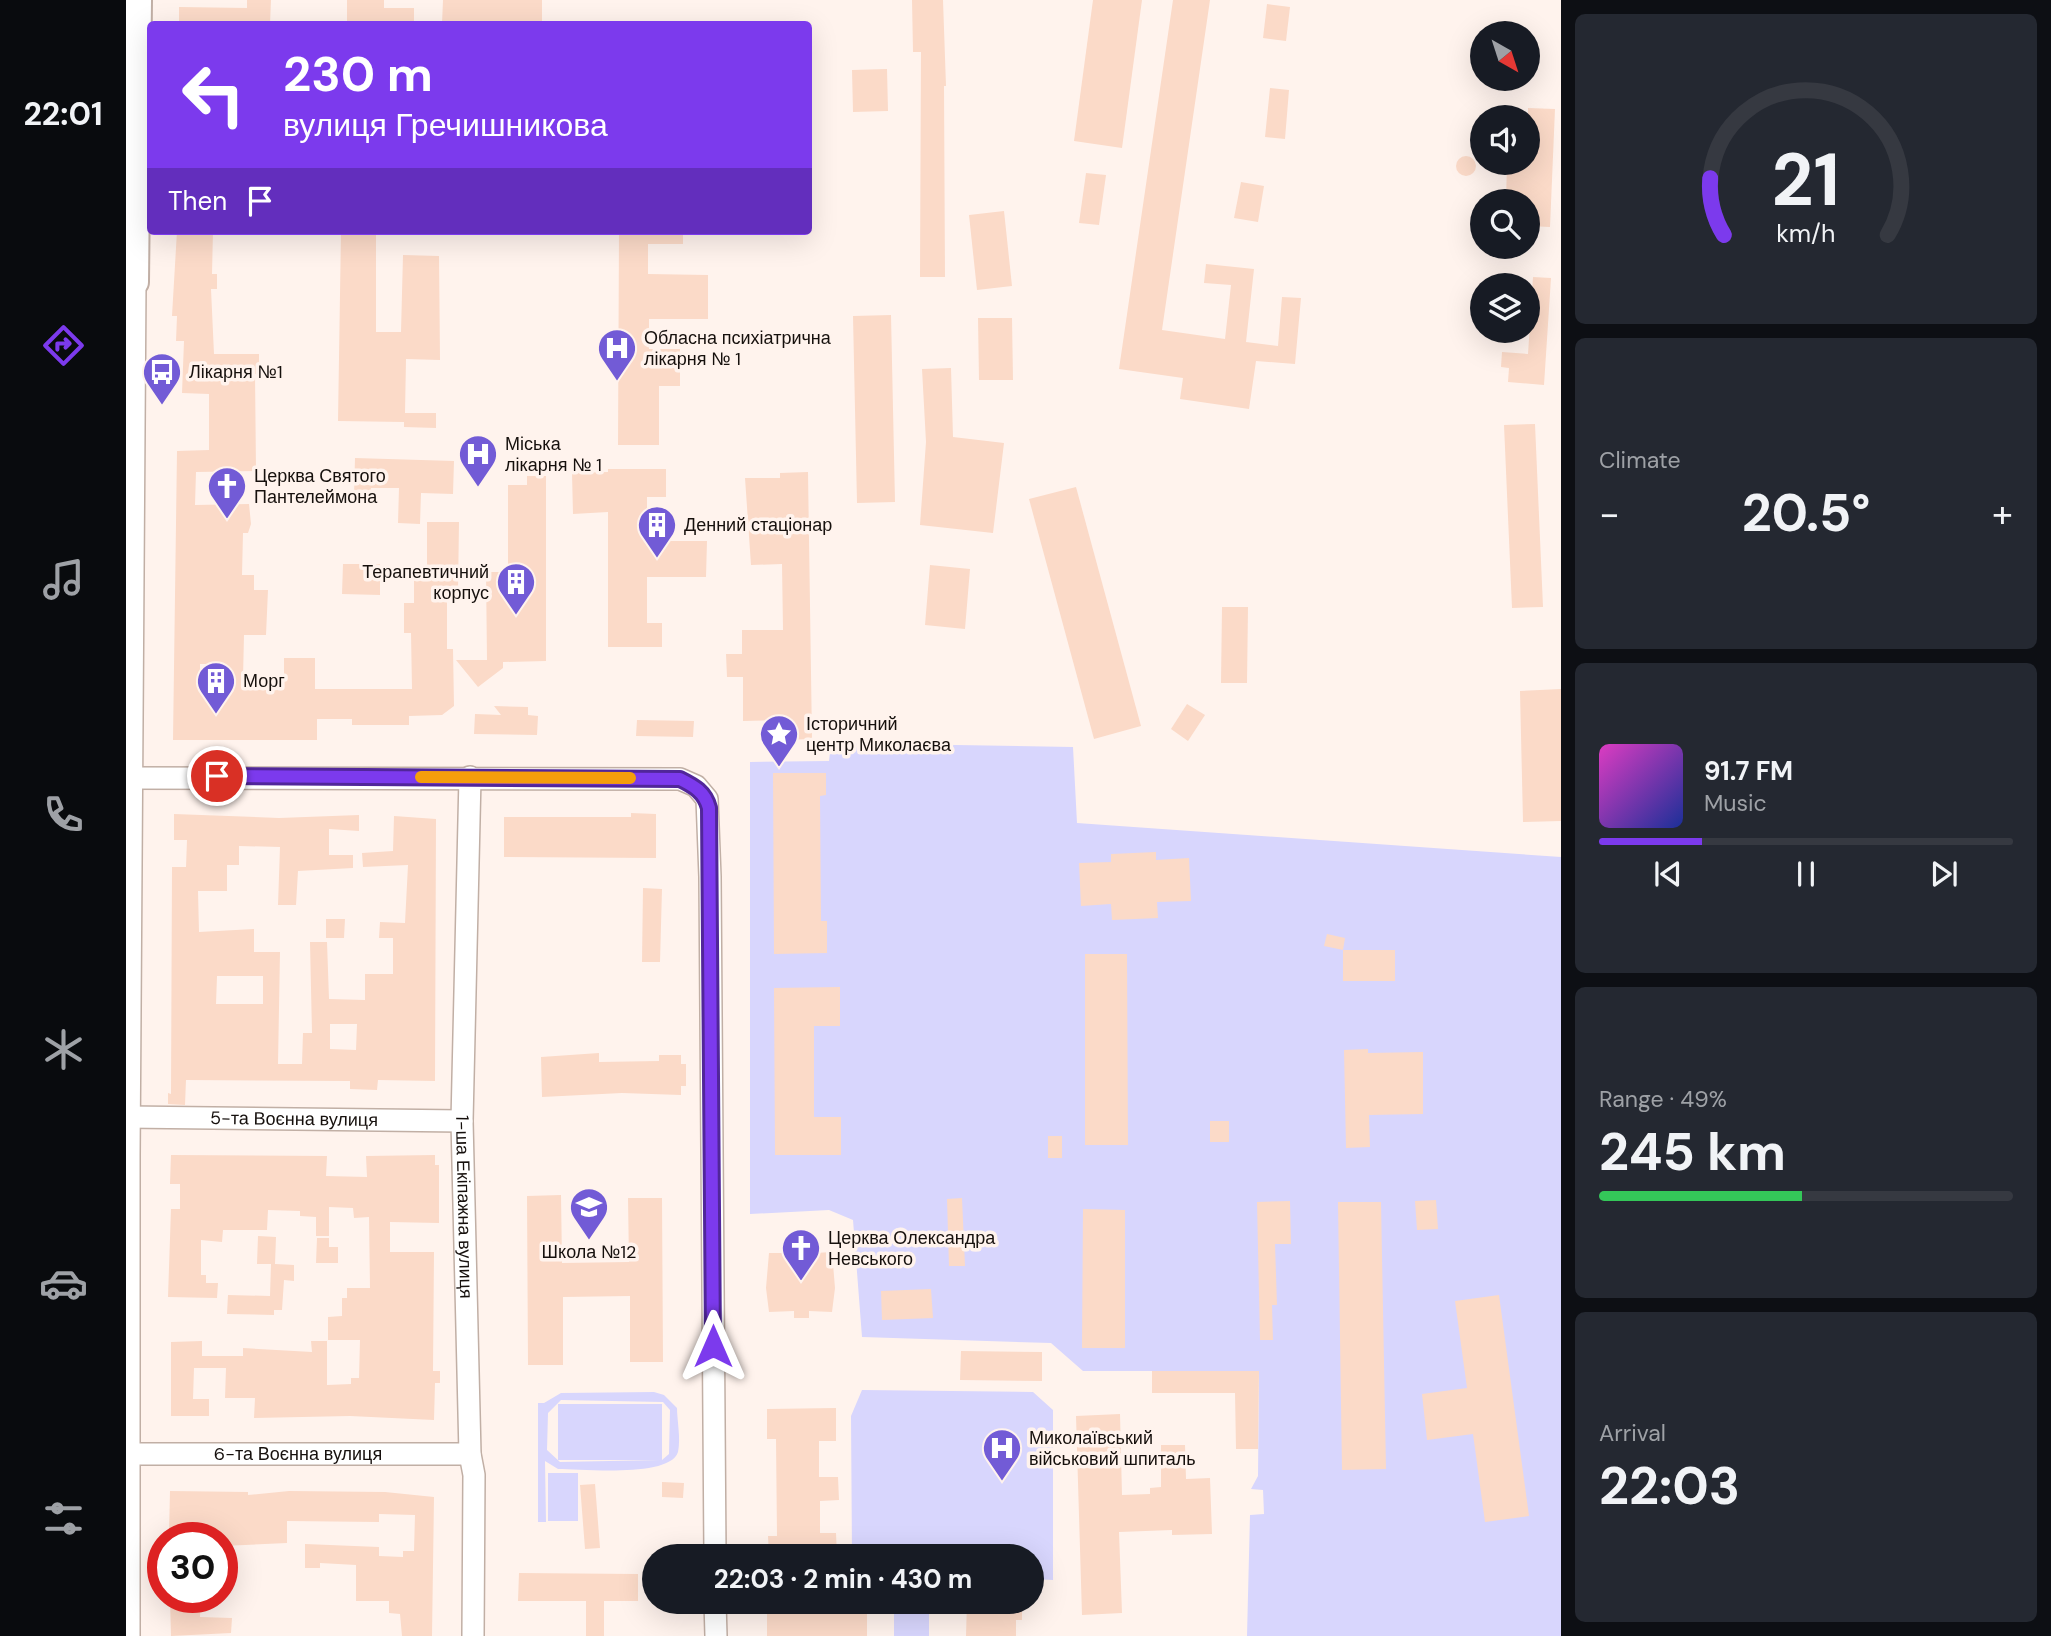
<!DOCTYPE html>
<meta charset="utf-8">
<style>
:root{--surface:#171b24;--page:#242831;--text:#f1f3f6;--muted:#9ea1a6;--line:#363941;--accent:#7c3aed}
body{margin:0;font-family:"DM Sans",sans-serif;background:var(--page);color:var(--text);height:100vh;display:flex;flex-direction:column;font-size:26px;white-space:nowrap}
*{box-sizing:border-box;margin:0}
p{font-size:23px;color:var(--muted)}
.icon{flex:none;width:38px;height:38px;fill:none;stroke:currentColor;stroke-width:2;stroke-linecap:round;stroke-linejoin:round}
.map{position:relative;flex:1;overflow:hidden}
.drawer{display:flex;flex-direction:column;gap:14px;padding:14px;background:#0d0f14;width:490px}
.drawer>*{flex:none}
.top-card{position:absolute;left:21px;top:21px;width:665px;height:214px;border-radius:7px;box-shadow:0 7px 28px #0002;background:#7c3aed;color:#fff;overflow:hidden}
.needle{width:46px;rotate:141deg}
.buttons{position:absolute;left:1344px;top:21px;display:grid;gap:14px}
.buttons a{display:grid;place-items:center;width:70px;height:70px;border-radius:50%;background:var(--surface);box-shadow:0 7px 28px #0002;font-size:35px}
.speed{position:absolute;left:21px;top:1522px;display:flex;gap:14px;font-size:35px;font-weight:700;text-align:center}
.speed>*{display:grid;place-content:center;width:91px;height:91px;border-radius:50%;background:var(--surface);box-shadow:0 7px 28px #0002;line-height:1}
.speed .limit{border:10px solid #d22;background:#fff;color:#111}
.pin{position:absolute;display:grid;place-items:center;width:60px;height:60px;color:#fff;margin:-30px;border:4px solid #fff;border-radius:50%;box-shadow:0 2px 7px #0007}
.me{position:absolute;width:77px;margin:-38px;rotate:0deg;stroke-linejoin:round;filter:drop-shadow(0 0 5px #0008)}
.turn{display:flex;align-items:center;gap:24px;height:147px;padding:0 21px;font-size:32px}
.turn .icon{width:91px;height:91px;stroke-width:2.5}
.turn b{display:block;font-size:49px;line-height:60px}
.then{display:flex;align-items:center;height:66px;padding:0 21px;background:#0003;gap:14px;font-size:26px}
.big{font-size:52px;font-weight:700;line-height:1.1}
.drawer .tile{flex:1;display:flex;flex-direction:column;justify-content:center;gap:10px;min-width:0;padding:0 24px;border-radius:10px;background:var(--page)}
.drawer .dial{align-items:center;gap:0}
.dial svg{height:182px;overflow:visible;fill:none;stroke:var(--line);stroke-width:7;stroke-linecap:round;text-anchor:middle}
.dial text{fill:var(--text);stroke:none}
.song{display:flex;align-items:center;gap:21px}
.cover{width:84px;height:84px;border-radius:10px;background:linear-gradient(135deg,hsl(310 70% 55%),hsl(230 70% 35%))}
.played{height:7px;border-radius:4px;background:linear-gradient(90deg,var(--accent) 25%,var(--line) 25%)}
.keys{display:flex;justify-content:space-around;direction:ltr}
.heat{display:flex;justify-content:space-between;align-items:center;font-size:38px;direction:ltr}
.charge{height:10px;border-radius:5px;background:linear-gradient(90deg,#34c759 49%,var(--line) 0)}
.trip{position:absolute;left:516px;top:1544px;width:402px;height:70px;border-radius:35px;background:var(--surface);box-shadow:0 7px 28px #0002;font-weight:700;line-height:70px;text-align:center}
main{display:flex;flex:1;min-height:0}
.dock{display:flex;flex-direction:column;width:126px;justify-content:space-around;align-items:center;background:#090b0e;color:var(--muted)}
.dock .icon{width:49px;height:49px}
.dock .selected{color:var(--accent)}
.dock b{font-size:32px;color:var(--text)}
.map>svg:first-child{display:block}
</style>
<main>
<nav class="dock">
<b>22:01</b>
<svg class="icon selected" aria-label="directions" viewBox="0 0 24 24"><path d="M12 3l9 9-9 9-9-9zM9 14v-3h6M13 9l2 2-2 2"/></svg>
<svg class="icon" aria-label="music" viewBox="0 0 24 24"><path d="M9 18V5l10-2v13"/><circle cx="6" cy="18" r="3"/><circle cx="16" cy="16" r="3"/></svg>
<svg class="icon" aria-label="phone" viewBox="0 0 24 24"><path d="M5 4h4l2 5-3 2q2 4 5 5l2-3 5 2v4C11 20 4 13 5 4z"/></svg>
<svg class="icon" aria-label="climate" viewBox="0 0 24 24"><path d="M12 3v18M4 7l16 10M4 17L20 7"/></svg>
<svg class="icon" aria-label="car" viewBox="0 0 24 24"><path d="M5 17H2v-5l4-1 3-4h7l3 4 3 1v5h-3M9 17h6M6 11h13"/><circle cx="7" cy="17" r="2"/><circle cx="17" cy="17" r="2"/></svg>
<svg class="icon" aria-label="filters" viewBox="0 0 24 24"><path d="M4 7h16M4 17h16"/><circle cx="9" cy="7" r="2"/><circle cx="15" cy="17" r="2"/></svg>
</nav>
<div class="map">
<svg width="1435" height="1636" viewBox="0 0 1435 1636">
<rect width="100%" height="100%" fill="#fff3ed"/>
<g fill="#d8d6fd" fill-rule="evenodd">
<path d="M705 743 947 747 951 823 1435 857V1636H1121L1124 1515 1138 1514 1137 1490 1125 1489 1132 1476 1133 1371H957L925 1343 736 1337 727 1220 703 1210 624 1214V762L703 761Z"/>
<path d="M736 1390 907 1392 927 1410V1580L907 1579 906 1556H726L725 1416Z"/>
<path d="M528 1392 538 1395 551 1408C551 1420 555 1439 552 1452 544 1478 456 1469 432 1469L419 1461 420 1522H412V1403H418L435 1393ZM435 1400 537 1402 544 1410 543 1454 536 1460V1404H432V1460H534L434 1462 421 1450 422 1413Z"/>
<rect x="422" y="1473" width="30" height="48"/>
<rect x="768" y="1601" width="35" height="35"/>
</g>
<g fill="#fbdac8" fill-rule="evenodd">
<path d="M121 0H145L144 24H53V7L121 8Z"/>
<path d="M221 0H258V8H288V24H221Z"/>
<path d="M317 0H416V24H316Z"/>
<path d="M786 0H817L820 86H818L819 277H794L795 52H787Z"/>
<path d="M967 0H1016L996 148 948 141Z"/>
<path d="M1047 0H1084L1036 330 1099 339 1105 285 1078 283 1080 264 1128 269 1120 342 1152 346 1156 297 1175 298 1169 364 1130 361 1123 409 1054 399 1057 378 993 369Z"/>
<path d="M1141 4 1164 7 1160 41 1137 38Z"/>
<path d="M761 69 762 111 727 112 726 70Z"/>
<path d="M1144 88 1163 90 1159 139 1139 137Z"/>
<path d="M1402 108 1429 109 1424 227 1402 226V201H1380L1381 163H1402Z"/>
<circle cx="1340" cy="166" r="10"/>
<path d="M960 173 980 175 973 225 953 223Z"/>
<path d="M1115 182 1138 186 1132 222 1108 218Z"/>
<path d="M878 211 886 286 851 290 843 215Z"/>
<path d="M51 231H87L86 274H91V289H85L88 354H133V374H129L130 471 70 472 69 505 123 504 125 524 122 533H117L116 575H128V590H142L140 635H118L117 678H158V658H189V689H286L285 633H278V603H288V569H301V522H333L332 591H321V649H327L328 706 316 715 283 716V725H226V719H191V740H47L51 451 83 450V394L56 393 58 341H50L51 316H46ZM74 664H99V691L74 690Z"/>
<path d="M215 231H250V332H275L277 255 313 256 314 360 280 359 279 413H310V428L278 427V422L212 421Z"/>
<path d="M493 231H557V244H522V274L582 275V319H523V349H554V386H533V445H492Z"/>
<path d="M1407 277 1425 278 1418 385 1382 382 1383 368 1375 367 1376 352 1402 354Z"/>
<path d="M765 315 769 502 731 503 727 316Z"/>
<path d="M852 318H886L887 380H853Z"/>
<path d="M825 368 827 437 878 443 867 533 794 525 800 442 796 369Z"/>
<path d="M1409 424 1417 607 1386 608 1378 425Z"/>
<path d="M229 458 328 461 327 494 295 493 294 524 272 523 273 488H245L244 496 228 495Z"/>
<path d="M482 469H540V497H521V541H581L580 577H521V623H536V647H482V512L447 514 446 473 482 472Z"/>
<path d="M682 472 686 739 658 740V720L617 721V677H601L600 654H616V630H657L656 564 625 565 619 478H654V473Z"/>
<path d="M401 476H420V661L377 662V668L352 687 330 660H361L360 572H382V485H401Z"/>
<path d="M950 487 1015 726 968 739 903 499Z"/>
<path d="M217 564H254V595L216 594Z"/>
<path d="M804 565 844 569 839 629 799 625Z"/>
<path d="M1096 607H1122L1121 683H1095Z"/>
<path d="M1435 689V821L1397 822 1394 691Z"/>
<path d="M1061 704 1079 715 1062 741 1045 729Z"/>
<path d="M368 706 402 707V715L412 716 411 735 348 734 349 714 375 715Z"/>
<path d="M511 720 568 721 567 737 510 736Z"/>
<path d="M647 773H700V795L694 796 695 921H701V953L648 954Z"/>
<path d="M505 813 530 814V858L378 857V817H505Z"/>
<path d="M48 814 153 818 233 815V831L203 829V855H227V868L172 871 170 905H152L154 847 113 846V865H101V891H72L73 932 128 929V952H154L152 1064H176L177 1033H186L184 942H201L203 999 239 1000V974H267V938H253L254 922 279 923 282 865 237 867 236 853 267 851 268 816 310 819 309 1081 252 1080 251 1090 224 1089V1081L60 1080 59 1105 42 1104V1093L45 1094 46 867H60L61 840H48ZM91 976H137V1004H90ZM204 1024H231L230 1050 204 1049Z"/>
<path d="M1030 852V860L1063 858 1065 901 1031 902 1032 918 986 920 985 904 955 906 953 863 985 862V854Z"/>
<path d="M517 888 536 889 534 962H516Z"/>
<path d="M200 919H219L218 938H200Z"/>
<path d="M1201 934 1219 938 1217 950 1198 946Z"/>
<rect x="1217" y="950" width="52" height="31"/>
<path d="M959 954H1001L1002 1145H959Z"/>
<path d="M714 987V1026H688V1117H715V1155H649L648 988Z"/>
<path d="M1242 1049V1053L1297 1052V1114L1243 1115 1244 1147 1220 1148 1218 1050Z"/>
<path d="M473 1053V1062L533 1061V1055H555V1064H560V1086H555V1095L496 1093 416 1097 415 1057Z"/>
<rect x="1084" y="1121" width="19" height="21"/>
<rect x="922" y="1136" width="14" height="22"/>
<path d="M45 1155 201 1156 200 1176 241 1177 240 1156 309 1155V1165H313V1223L264 1222V1252H308L307 1371H314V1383H309L308 1420 224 1416 128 1418 129 1398H99L100 1368H68L67 1399H83V1416H45V1342L76 1341V1356H117V1348L186 1352 185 1341H201V1385L225 1384V1378H233L234 1340H202V1317L216 1316V1298H221V1288H244L243 1217 228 1218 227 1208 203 1207V1236H190V1217L174 1216V1211L142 1210 141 1230H97L96 1242 75 1240V1275H80V1283H92L91 1298 42 1297 45 1209H54V1184H44Z"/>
<path d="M435 1195 436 1263 503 1262 502 1198H536L537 1362H504V1296L437 1297V1365H402L401 1196Z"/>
<path d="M836 1198 839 1266H823L821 1199Z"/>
<path d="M1310 1200 1312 1229 1291 1230 1289 1201Z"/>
<path d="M1164 1201 1165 1244H1149L1151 1305H1146L1147 1340H1134L1131 1202Z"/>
<path d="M1212 1202H1255L1260 1469 1216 1470Z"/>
<path d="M957 1209 999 1210V1348H956Z"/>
<path d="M132 1236 150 1237 149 1264 168 1265V1281L158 1280 156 1310H148V1315L101 1314 102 1295 144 1296 145 1264H131Z"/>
<path d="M191 1238H203V1247H212V1263H190Z"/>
<path d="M662 1240H689V1253L706 1252 709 1288 706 1312 683 1311V1318H668V1311L643 1312 640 1288 643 1253H662Z"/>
<path d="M805 1289 807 1318 756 1320 755 1291Z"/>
<path d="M1373 1295 1403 1516 1359 1522 1347 1434 1301 1440 1296 1394 1341 1388 1329 1301Z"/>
<path d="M835 1351 916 1352V1381L834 1380Z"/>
<path d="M1026 1371H1133L1132 1449H1110L1109 1393H1026Z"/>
<path d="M710 1408V1441H693V1477H712L713 1500 694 1501V1533H710L711 1556H643L642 1536H651L650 1439H641V1409Z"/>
<path d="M994 1414 996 1495 1024 1494V1488L1035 1487V1445H1059L1060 1479 1084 1478 1086 1534 1046 1535V1530L993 1532 996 1613 956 1615 950 1416Z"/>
<path d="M536 1482 558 1483 557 1498 536 1497Z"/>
<path d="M469 1484 474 1548 459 1549 454 1485Z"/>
<path d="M44 1491 122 1492V1495L163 1491 259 1492 308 1497 306 1636H276L274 1614 263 1613V1601H230V1565L194 1563V1568H179V1544L253 1547V1556L277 1557V1551H288L289 1515 253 1514V1522L161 1521V1543L96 1546V1538H83V1535L43 1534Z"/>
<path d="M393 1573 512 1574V1601H478V1636H460V1601H392Z"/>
<path d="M44 1598H75L74 1617 106 1618 105 1633 45 1636Z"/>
<path d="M692 1601H711V1608H741V1636H641V1606L692 1605Z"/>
<path d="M841 1601H896V1620H890V1636H840Z"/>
</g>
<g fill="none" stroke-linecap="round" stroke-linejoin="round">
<g stroke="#c1afa5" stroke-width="24">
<g id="minor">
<path id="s1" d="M344 777 336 1121 344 1454 348 1475 347 1636"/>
<path d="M0 778 554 779 570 786 581 799 584 877 589 1556"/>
<path id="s2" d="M0 1117 336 1121"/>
<path id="s3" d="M0 1454H344"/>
<path d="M589 1601 590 1636"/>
<path d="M3 1636V1156L9 282"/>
</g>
</g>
<g stroke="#c1afa5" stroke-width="30">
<path id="major" d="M0 282H9L12 0"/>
</g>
<use href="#minor" stroke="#fff" stroke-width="21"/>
<use href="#major" stroke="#fff" stroke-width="26"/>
</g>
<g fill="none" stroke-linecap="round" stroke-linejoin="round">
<g stroke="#51269a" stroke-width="18">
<path id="route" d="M91 776 554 779C568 786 579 792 583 808L587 1346"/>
</g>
<use href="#route" stroke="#7c3aed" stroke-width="12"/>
<path stroke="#f59e0b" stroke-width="12" d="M295 777 504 778"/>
</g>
<defs>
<g id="hospital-pin" transform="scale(2.0125)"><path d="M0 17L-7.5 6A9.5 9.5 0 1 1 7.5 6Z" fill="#725bd6" stroke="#fff3ed"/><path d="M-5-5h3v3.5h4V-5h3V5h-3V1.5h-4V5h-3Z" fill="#fff"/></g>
<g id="bus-pin" transform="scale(2.0125)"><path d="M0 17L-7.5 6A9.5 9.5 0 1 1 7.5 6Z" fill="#725bd6" stroke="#fff3ed"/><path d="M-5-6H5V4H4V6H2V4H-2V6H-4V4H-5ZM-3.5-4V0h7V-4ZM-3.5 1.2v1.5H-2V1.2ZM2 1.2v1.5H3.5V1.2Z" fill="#fff"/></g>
<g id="church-pin" transform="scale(2.0125)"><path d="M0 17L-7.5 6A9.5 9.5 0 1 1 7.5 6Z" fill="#725bd6" stroke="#fff3ed"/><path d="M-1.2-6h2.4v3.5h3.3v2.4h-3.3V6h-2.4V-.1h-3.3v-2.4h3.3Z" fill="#fff"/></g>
<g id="building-pin" transform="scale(2.0125)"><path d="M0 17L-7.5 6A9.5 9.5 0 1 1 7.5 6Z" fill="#725bd6" stroke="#fff3ed"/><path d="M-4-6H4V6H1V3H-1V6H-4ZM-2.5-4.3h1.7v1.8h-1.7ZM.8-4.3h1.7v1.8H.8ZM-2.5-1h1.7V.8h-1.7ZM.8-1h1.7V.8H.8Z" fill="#fff"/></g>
<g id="sight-pin" transform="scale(2.0125)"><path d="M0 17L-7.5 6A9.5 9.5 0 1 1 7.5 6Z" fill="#725bd6" stroke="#fff3ed"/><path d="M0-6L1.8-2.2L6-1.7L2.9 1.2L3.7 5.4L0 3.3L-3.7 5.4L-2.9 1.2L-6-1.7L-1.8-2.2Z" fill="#fff"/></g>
<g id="school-pin" transform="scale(2.0125)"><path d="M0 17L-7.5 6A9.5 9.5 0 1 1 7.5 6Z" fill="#725bd6" stroke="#fff3ed"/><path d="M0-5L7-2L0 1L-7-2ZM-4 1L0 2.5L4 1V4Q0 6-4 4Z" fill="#fff"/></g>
</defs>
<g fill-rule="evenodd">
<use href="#hospital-pin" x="491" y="348"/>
<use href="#bus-pin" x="36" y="372"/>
<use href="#hospital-pin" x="352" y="454"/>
<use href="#church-pin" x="101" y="486"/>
<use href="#building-pin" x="531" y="525"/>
<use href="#building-pin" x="390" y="582"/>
<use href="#building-pin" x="90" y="681"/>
<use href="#sight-pin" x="653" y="734"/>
<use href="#school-pin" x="463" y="1207"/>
<use href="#church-pin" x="675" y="1248"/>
<use href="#hospital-pin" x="876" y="1448"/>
</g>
<g text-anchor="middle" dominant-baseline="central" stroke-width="7" stroke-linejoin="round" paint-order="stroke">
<g font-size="18" fill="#16100d" stroke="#fff3ed" text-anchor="start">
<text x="518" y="338">Обласна психіатрична<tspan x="518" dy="21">лікарня № 1</tspan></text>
<text x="63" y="372">Лікарня №1</text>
<text x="379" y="444">Міська<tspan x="379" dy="21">лікарня № 1</tspan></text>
<text x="128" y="476">Церква Святого<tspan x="128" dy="21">Пантелеймона</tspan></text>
<text x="558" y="525">Денний стаціонар</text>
<text x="363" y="572" text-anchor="end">Терапевтичний<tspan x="363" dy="21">корпус</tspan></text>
<text x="117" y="681">Морг</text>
<text x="680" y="724">Історичний<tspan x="680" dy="21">центр Миколаєва</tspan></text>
<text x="702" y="1238">Церква Олександра<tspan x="702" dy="21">Невського</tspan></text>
<text x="463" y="1252" text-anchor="middle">Школа №12</text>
<text x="903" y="1438">Миколаївський<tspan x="903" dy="21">військовий шпиталь</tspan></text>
</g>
<g font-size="18" fill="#16100d" stroke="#fff3ed">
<text stroke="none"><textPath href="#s2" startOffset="168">5-та Воєнна вулиця</textPath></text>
<text stroke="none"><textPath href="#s1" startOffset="430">1-ша Екіпажна вулиця</textPath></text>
<text stroke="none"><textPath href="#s3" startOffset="172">6-та Воєнна вулиця</textPath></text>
</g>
</g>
</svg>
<div class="buttons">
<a><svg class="needle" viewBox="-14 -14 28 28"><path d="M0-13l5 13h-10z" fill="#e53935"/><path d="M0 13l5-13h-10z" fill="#9ea1a6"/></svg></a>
<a><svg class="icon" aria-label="sound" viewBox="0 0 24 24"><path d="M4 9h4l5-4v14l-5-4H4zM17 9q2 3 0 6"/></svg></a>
<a><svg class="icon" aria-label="search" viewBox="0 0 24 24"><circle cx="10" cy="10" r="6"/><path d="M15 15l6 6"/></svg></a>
<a><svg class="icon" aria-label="layers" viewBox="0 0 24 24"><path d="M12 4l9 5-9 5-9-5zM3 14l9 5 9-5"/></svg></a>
</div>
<div class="speed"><div class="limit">30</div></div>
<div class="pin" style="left:91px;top:776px;background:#d93025"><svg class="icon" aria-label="arrive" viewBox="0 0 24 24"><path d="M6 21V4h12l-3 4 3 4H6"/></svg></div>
<svg class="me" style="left:587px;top:1346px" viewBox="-20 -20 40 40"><path d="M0-17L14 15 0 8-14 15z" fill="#7c3aed" stroke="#fff" stroke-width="4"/></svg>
<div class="trip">22:03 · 2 min · 430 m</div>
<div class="top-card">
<div class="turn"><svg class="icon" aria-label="left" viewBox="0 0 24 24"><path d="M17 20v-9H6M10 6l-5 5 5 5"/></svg><div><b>230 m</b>вулиця Гречишникова</div></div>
<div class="then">Then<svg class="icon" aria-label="arrive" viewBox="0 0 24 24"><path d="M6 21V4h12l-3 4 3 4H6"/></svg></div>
</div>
</div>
<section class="drawer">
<div class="tile dial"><svg viewBox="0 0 100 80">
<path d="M14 69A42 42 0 1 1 86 69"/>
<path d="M14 69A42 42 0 0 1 8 44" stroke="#7c3aed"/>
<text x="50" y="56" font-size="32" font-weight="700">21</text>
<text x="50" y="72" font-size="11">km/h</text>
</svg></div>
<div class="tile"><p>Climate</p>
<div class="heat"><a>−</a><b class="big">20.5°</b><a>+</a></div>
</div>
<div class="tile">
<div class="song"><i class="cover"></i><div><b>91.7 FM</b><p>Music</p></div></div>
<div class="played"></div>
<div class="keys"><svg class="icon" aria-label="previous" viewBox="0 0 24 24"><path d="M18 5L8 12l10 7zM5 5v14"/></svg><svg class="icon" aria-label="pause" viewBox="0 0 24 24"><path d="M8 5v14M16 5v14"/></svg><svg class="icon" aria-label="next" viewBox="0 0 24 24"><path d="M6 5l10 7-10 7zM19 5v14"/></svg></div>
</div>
<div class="tile"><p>Range · 49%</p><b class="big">245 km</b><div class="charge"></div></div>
<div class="tile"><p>Arrival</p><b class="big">22:03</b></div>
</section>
</main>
